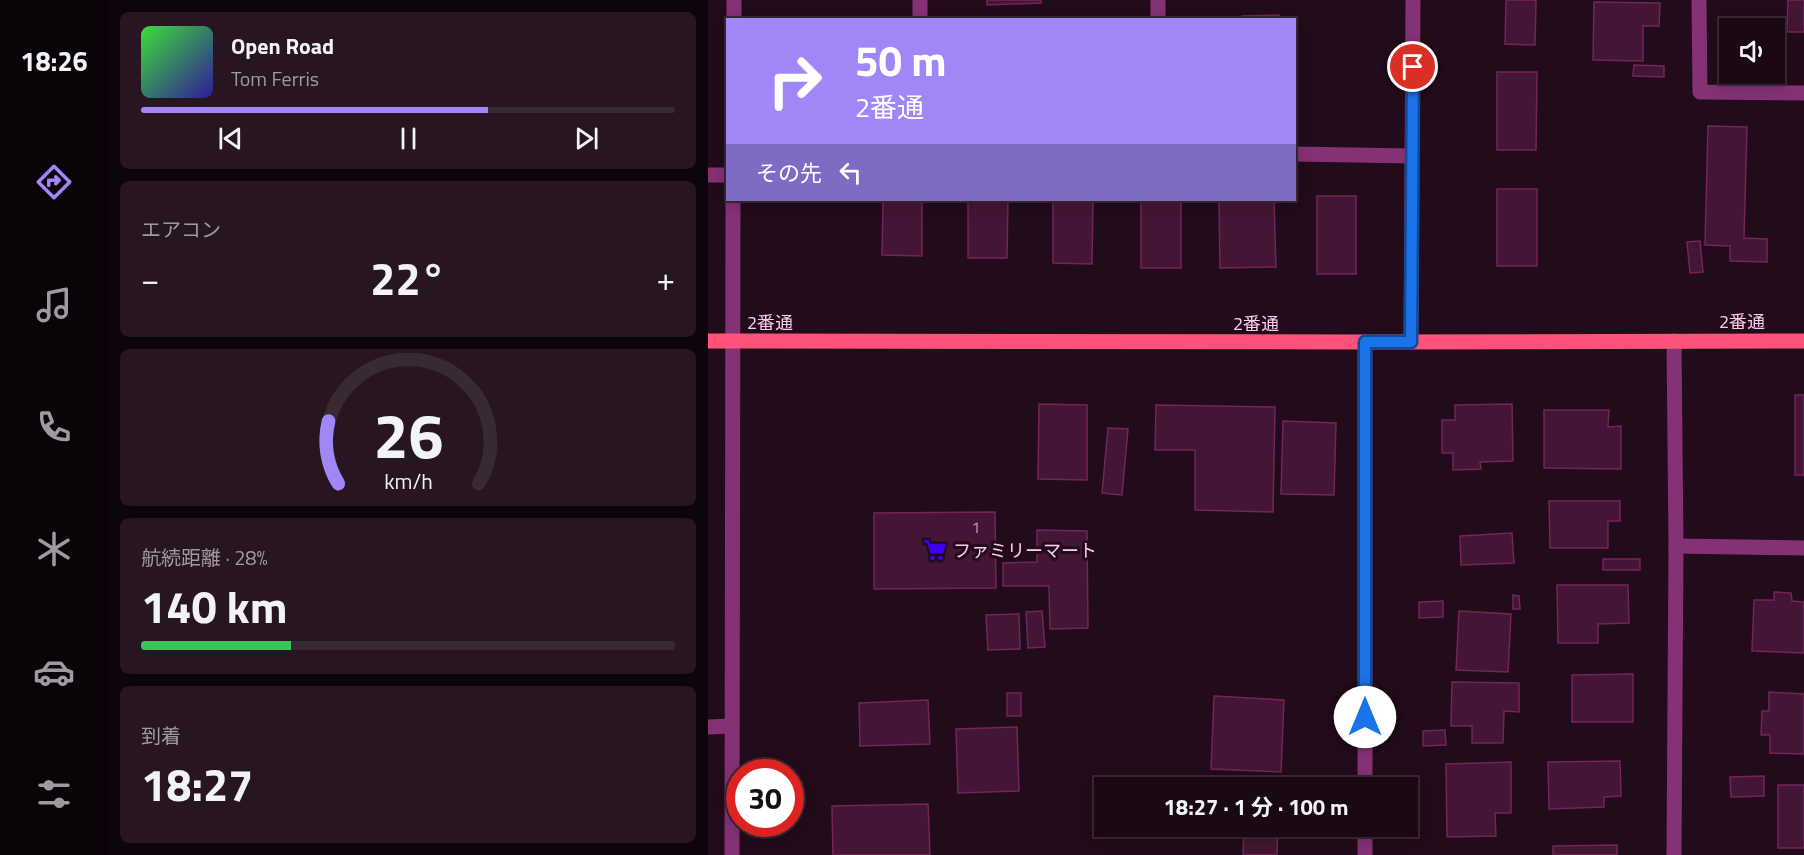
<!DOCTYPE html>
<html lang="ja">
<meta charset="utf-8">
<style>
:root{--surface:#1a0814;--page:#271622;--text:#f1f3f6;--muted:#9f9aa0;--line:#382934;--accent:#a086f6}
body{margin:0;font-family:"Titillium Web","Noto Sans JP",sans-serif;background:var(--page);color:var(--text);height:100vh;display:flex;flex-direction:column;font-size:22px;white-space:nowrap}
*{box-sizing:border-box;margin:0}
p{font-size:20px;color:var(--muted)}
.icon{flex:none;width:33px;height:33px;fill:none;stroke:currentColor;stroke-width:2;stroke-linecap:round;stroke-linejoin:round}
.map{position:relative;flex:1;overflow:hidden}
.drawer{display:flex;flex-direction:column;gap:12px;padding:12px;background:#0e040b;width:600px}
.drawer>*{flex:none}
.hud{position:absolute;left:18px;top:18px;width:570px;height:183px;border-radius:0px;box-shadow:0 3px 15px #0003,0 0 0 2px var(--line);background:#a086f6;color:#fff;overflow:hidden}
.buttons{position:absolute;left:1011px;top:18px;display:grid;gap:12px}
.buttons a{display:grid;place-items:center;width:66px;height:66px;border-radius:0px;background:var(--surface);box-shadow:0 3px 15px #0003,0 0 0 2px var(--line);font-size:30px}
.speed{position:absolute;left:18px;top:759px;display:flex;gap:12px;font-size:30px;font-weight:700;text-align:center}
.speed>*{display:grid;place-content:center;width:78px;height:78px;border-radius:50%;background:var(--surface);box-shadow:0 3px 15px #0003,0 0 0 2px var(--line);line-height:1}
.speed .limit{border:9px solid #d22;background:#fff;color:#111}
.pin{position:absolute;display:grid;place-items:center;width:51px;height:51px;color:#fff;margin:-26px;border:3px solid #fff;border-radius:50%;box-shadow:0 2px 6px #0007}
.me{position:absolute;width:66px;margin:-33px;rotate:0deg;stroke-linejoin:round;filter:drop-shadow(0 0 4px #0008)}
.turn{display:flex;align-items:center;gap:21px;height:126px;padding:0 30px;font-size:27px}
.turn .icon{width:78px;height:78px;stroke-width:2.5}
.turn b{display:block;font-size:42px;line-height:51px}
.then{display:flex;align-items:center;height:57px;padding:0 30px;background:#0003;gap:12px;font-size:22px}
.big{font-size:45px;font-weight:700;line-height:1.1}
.drawer .tile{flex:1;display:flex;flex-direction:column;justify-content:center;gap:9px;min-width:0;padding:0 21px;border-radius:9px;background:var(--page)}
.drawer .dial{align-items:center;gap:0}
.dial svg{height:156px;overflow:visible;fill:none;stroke:var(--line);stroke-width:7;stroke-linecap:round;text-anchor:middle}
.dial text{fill:var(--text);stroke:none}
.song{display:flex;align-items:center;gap:18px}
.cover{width:72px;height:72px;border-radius:9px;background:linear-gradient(135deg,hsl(120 70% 55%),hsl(250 70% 35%))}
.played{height:6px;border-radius:3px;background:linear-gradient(90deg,var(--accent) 65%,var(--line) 65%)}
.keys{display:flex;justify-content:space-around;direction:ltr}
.heat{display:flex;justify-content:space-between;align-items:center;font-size:33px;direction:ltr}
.charge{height:9px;border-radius:4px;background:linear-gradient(90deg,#34c759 28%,var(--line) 0)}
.trip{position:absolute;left:386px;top:777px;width:324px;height:60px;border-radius:0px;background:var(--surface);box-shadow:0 3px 15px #0003,0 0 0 2px var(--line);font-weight:700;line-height:60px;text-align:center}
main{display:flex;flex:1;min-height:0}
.dock{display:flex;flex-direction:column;width:108px;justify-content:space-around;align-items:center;background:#0a0308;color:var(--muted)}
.dock .icon{width:42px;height:42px}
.dock .active{color:var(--accent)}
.dock b{font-size:27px;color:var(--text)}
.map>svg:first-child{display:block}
</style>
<main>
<nav class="dock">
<b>18:26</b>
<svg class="icon active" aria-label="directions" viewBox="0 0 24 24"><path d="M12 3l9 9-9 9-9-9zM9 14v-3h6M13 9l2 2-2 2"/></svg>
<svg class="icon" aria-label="music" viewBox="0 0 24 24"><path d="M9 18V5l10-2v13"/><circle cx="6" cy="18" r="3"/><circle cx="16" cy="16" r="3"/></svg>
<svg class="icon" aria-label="phone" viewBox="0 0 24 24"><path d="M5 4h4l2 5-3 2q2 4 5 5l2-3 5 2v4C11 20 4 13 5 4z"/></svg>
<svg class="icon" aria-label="climate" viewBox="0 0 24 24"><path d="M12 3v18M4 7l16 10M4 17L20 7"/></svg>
<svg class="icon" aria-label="car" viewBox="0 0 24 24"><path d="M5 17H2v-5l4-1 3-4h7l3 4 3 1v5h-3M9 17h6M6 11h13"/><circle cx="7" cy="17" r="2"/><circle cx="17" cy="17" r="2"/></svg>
<svg class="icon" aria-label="filters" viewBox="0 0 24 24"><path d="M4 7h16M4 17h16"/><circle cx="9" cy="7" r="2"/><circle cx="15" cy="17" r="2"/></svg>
</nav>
<section class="drawer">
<div class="tile">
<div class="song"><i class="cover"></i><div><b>Open Road</b><p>Tom Ferris</p></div></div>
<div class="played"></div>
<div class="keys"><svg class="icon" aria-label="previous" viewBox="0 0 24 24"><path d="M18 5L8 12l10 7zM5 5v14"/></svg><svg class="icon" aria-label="pause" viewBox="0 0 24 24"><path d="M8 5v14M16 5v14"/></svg><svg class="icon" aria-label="next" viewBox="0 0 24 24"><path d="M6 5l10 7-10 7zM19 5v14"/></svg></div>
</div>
<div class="tile"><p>エアコン</p>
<div class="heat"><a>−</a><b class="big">22°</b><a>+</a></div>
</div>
<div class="tile dial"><svg viewBox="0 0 100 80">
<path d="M14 69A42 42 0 1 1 86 69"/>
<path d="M14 69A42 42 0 0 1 9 37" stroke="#a086f6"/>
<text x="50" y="56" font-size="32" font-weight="700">26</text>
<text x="50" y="72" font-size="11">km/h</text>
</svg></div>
<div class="tile"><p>航続距離 · 28%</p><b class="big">140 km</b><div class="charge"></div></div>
<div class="tile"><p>到着</p><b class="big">18:27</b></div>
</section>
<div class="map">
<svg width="1096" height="855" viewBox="0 0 1096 855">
<rect width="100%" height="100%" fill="#220b1a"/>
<g fill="#441534" stroke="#732558" stroke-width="1.5">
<path d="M279 0H333V3L279 5Z"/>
<path d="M798 0H828L827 45 797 44Z"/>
<path d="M1080 0H1096V32H1079Z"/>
<path d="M886 2 952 3 951 26H935V61L885 60Z"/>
<path d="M571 15V20H534V16Z"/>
<path d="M926 65 956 66V77L925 76Z"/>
<path d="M789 72H829L828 150H789Z"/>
<path d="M1000 126 1039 127 1036 238 1059 239V262L1022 261V246L997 245Z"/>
<rect x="789" y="189" width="40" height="77"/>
<rect x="609" y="196" width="39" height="78"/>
<path d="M175 200H214V256L174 255Z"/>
<path d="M260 200H300L299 258H260Z"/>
<path d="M345 200H385L384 264 345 263Z"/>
<rect x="433" y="200" width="40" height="68"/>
<path d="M511 200H566L568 267 512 268Z"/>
<path d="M992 241 995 272 982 273 979 242Z"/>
<rect x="1087" y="395" width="9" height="80"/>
<path d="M331 404 379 405V480L330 479Z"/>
<path d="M804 404 805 461 772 462 773 469 745 470V453H734V420H747V405Z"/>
<path d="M448 405 567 407 565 512 487 510V450H447Z"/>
<path d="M836 410H901L900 427 913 426V469L836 468Z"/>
<path d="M575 421 628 423 626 495 573 494Z"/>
<path d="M400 428 420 429 414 495 394 493Z"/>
<path d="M841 501H912V521H900V548H842Z"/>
<path d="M287 512 288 588 166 589V513Z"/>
<path d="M329 530 379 531 380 628 342 629 341 586H295V563L329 562Z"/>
<path d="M804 533 806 563 753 565 752 536Z"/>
<rect x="895" y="559" width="37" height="11"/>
<path d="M849 585H920L921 623 890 624V643H850Z"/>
<path d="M1066 592 1083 593 1084 601 1096 602V653L1044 651 1046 600H1066Z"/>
<path d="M805 595 811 596 812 609H805Z"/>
<path d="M735 601V617L711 618V602Z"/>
<path d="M334 611 337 647 320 648 318 612Z"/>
<path d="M751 611 803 614 800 672 748 670Z"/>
<path d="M311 614 312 649 280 650 278 615Z"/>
<path d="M925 674V722H864V675Z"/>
<path d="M744 682 811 683V712L796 711 795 743H764V726H743Z"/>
<path d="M1061 692 1096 694V754L1062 753V735H1053L1054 711H1061Z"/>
<rect x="299" y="693" width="14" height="23"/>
<path d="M506 696 576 700 573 772 503 769Z"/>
<path d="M220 700 222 744 152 746 151 703Z"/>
<path d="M309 727 311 791 250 793 248 729Z"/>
<path d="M737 730 738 745 715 746V731Z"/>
<path d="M912 761 913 796 896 797V807L841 809 840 762Z"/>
<path d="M803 762V813H787L788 836 739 837 738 764Z"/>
<path d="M1056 776V796L1023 797 1022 777Z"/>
<path d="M519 779 593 783 592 788H518Z"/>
<rect x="1070" y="785" width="26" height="63"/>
<path d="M220 804 222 855H125L124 806Z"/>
<path d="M536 826H570L569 855H535Z"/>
<path d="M909 845V855H845V846Z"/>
</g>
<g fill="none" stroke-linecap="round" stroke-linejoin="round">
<g stroke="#853176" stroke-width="15">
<path d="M991 0 992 92 1096 93"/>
<path d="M26 20V0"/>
<path d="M212 20V0"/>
<path d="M450 20V0"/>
<path d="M586 154 704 156"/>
<path d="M0 175H20"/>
<path d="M966 341 968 546 966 855"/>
<path d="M657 342V788"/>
<path d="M703 342 705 0"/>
<path d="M968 546 1096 548"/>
<path d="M0 727 24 726"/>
<path d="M657 826V855"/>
<path d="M24 855 25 200"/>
</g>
<path stroke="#ff527a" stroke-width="15" d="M0 341 657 342 1096 341"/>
</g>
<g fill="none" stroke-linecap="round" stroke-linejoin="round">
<g stroke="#114b97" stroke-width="15">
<path id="route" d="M657 717V342H703L705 67"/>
</g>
<use href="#route" stroke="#1a73e8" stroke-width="10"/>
</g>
<defs>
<g id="supermarket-bare" transform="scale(1.8)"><path d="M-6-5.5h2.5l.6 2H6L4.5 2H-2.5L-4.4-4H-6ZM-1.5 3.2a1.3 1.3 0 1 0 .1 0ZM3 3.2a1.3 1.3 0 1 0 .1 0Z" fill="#3c00f6" stroke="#220b1a" stroke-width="2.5" paint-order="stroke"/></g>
</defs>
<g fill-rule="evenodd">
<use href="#supermarket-bare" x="227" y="550"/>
</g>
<g text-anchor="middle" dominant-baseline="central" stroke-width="6" stroke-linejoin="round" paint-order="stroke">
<g font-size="15" fill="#d09ec2">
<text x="268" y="527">1</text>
</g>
<g font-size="18" fill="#ffcbf2" stroke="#220b1a">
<text x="1034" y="321">2番通</text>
<text x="62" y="322">2番通</text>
<text x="548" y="323">2番通</text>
</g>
<g font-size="18" fill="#ffcbf2" stroke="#220b1a" text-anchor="start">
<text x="245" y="550">ファミリーマート</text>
</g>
</g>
</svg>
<div class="buttons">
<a><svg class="icon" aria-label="sound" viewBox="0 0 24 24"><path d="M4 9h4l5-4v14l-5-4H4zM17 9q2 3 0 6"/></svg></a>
</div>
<div class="speed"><div class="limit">30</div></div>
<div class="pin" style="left:705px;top:67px;background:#d93025"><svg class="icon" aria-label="arrive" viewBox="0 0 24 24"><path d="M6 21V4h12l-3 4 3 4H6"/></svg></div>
<svg class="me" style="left:657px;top:717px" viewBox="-20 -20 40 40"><circle r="19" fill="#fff"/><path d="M0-13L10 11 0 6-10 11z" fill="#1a73e8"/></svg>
<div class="trip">18:27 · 1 分 · 100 m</div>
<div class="hud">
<div class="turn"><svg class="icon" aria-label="right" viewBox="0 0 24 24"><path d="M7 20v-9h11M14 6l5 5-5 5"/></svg><div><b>50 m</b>2番通</div></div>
<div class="then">その先<svg class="icon" aria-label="left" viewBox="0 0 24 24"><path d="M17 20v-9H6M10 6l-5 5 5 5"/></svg></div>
</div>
</div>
</main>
